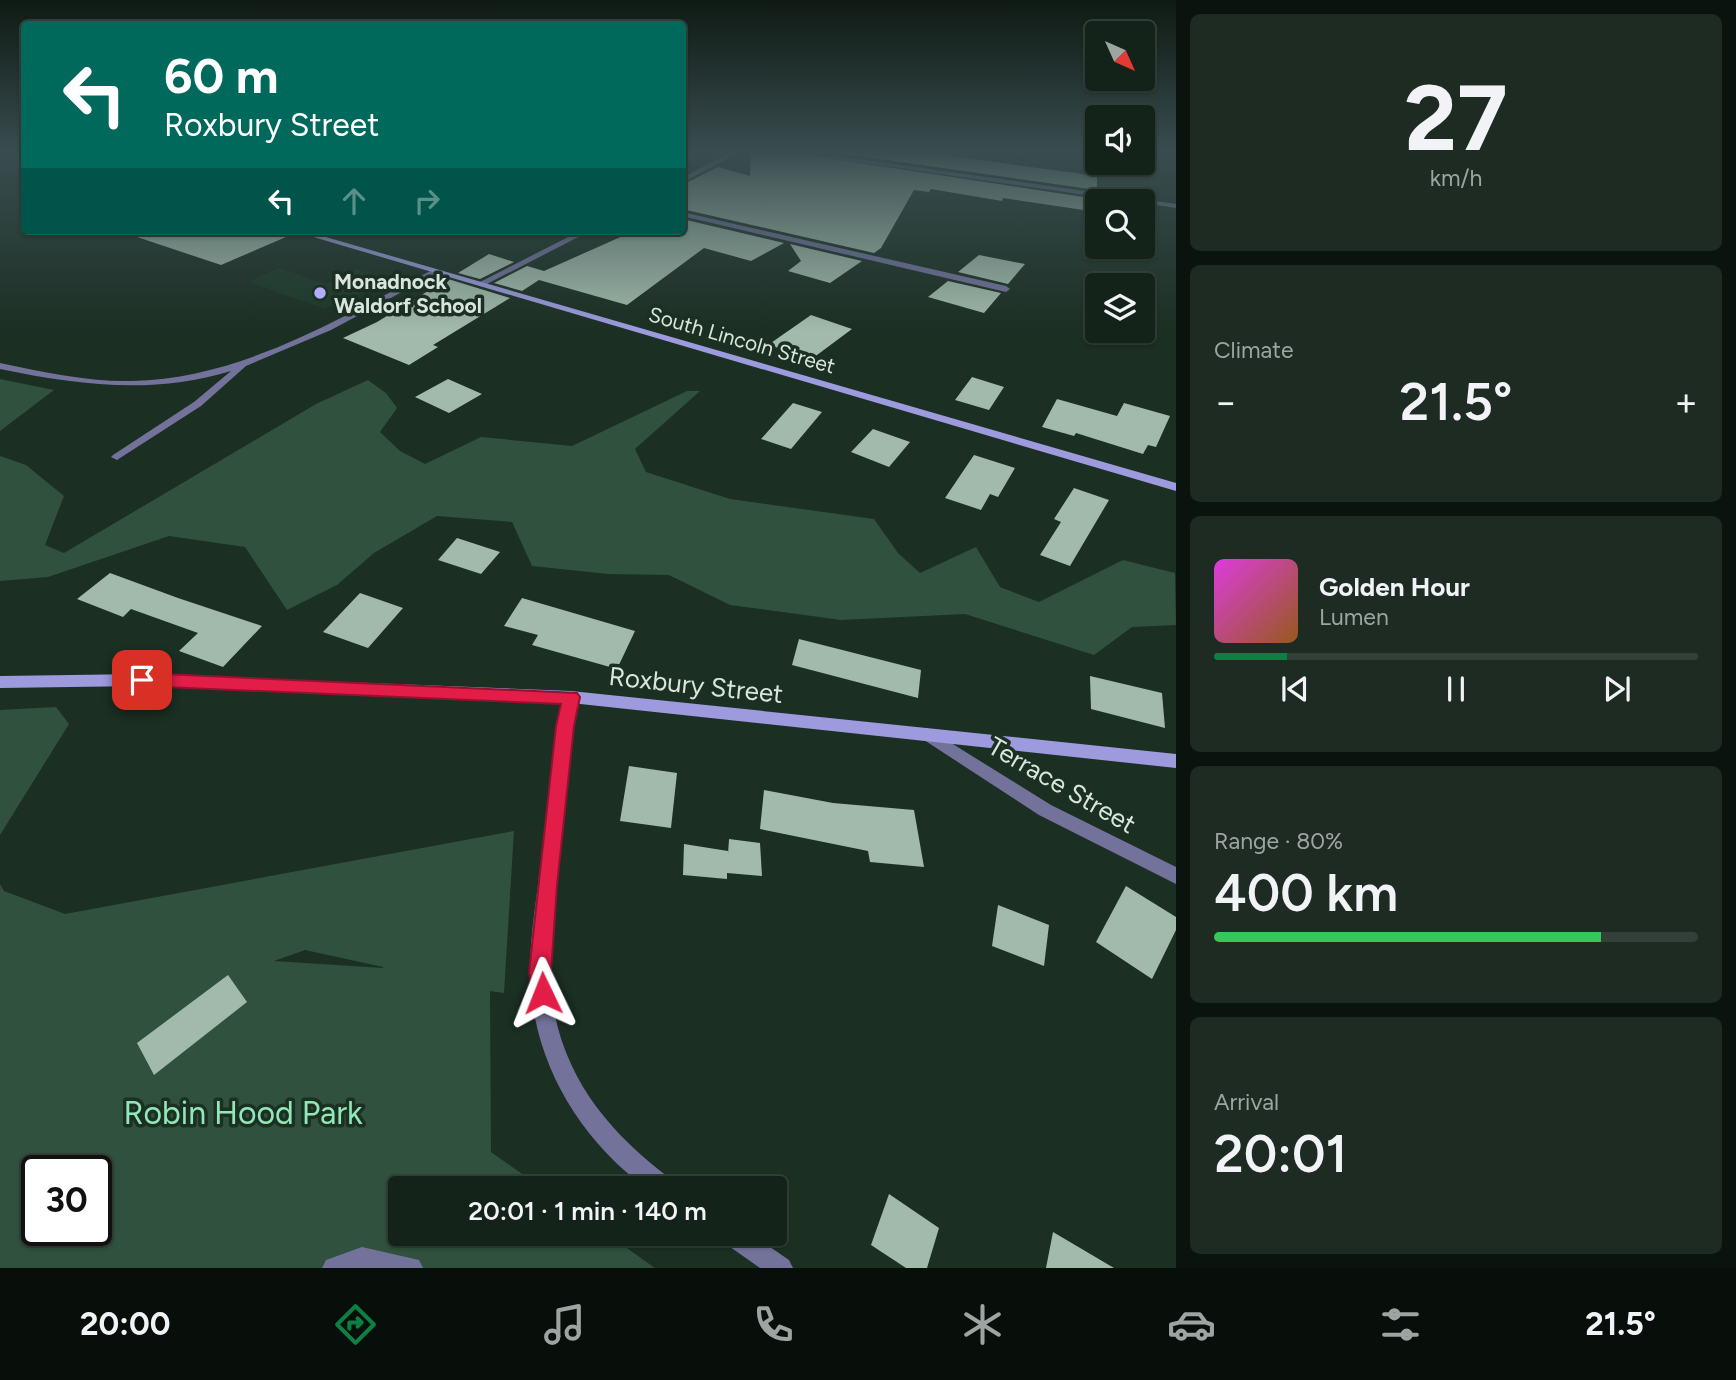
<!DOCTYPE html>
<meta charset="utf-8">
<style>
:root{--surface:#14231a;--page:#1d2b23;--text:#f1f3f6;--muted:#9da4a2;--line:#334039;--accent:#0b8043}
body{margin:0;font-family:Figtree,sans-serif;background:var(--page);color:var(--text);height:100vh;display:flex;flex-direction:column;font-size:26px;white-space:nowrap}
*{box-sizing:border-box;margin:0}
p{font-size:23px;color:var(--muted)}
.icon{flex:none;width:38px;height:38px;fill:none;stroke:currentColor;stroke-width:2;stroke-linecap:round;stroke-linejoin:round}
.map{position:relative;flex:1;overflow:hidden}
.sheet{display:flex;flex-direction:column;gap:14px;padding:14px;background:#0b130e;width:560px}
.sheet>*{flex:none}
.top-card{position:absolute;left:21px;top:21px;width:665px;height:214px;border-radius:7px;box-shadow:0 2px 5px #0004,0 0 0 2px var(--line);background:#00695c;color:#fff;overflow:hidden}
.needle{width:46px;rotate:135deg}
.buttons{position:absolute;left:1085px;top:21px;display:grid;gap:14px}
.buttons a{display:grid;place-items:center;width:70px;height:70px;border-radius:7px;background:var(--surface);box-shadow:0 2px 5px #0004,0 0 0 2px var(--line);font-size:35px}
.speed{position:absolute;left:21px;top:1155px;display:flex;gap:14px;font-size:35px;font-weight:700;text-align:center}
.speed>*{display:grid;place-content:center;width:91px;height:91px;border-radius:50%;background:var(--surface);box-shadow:0 2px 5px #0004,0 0 0 2px var(--line);line-height:1}
.speed .limit{border:4px solid #111;border-radius:10px;background:#fff;color:#111}
.pin{position:absolute;display:grid;place-items:center;width:60px;height:60px;color:#fff;margin:-30px;border-radius:14px;box-shadow:0 4px 10px #0006}
.me{position:absolute;width:77px;margin:-38px;rotate:358deg;stroke-linejoin:round;filter:drop-shadow(0 0 5px #0008)}
.turn{display:flex;align-items:center;gap:24px;height:147px;padding:0 28px;font-size:32px}
.turn .icon{width:91px;height:91px;stroke-width:2.5}
.turn b{display:block;font-size:49px;line-height:60px}
.lanes{display:flex;align-items:center;height:66px;padding:0 28px;background:#0003;justify-content:center;gap:35px;direction:ltr}
.lanes .off{opacity:.35}
.big{font-size:52px;font-weight:600;line-height:1.1}
.sheet .tile{flex:1;display:flex;flex-direction:column;justify-content:center;gap:10px;min-width:0;padding:0 24px;border-radius:10px;background:var(--page)}
.sheet .dial{align-items:center;gap:0}
.dial b{font-size:91px;line-height:1}
.song{display:flex;align-items:center;gap:21px}
.cover{width:84px;height:84px;border-radius:10px;background:linear-gradient(135deg,hsl(300 70% 55%),hsl(30 70% 35%))}
.played{height:7px;border-radius:4px;background:linear-gradient(90deg,var(--accent) 15%,var(--line) 15%)}
.keys{display:flex;justify-content:space-around;direction:ltr}
.heat{display:flex;justify-content:space-between;align-items:center;font-size:38px;direction:ltr}
.charge{height:10px;border-radius:5px;background:linear-gradient(90deg,#34c759 80%,var(--line) 0)}
.trip{position:absolute;left:388px;top:1176px;width:399px;height:70px;border-radius:7px;background:var(--surface);box-shadow:0 2px 5px #0004,0 0 0 2px var(--line);font-weight:600;line-height:70px;text-align:center}
.tab-bar{display:flex;height:112px;justify-content:space-around;align-items:center;background:#080e0a;color:var(--muted)}
.tab-bar .icon{width:49px;height:49px}
.tab-bar .on{color:var(--accent)}
.tab-bar b{font-size:32px;color:var(--text)}
main{display:flex;flex:1;min-height:0}
.map>svg:first-child{display:block}
</style>
<main>
<div class="map">
<svg width="1176" height="1268" viewBox="0 0 1176 1268">
<rect width="100%" height="100%" fill="#1b2f23"/>
<path fill="#1c3828" d="M279 268 326 284 356 269 388 279 342 303 338 302 325 309 248 282Z"/>
<g fill="#2f513d" fill-rule="evenodd">
<path d="M0 379 54 390 0 431Z"/>
<path d="M368 380 386 393 397 408 380 432 400 451 425 464 481 437 572 446 687 391H700L635 449 646 472 730 499 874 519 898 553 920 573 976 547 1000 587 1039 602 1123 560 1175 573 1176 625 1132 627 1094 655 965 614 841 620 730 605 669 575 608 574 532 566 512 522 437 516 374 553 337 585 287 610 245 547 169 536 48 577 0 581V456L26 465 64 496 45 545 64 553 316 404Z"/>
<path d="M56 707 69 724 0 835V710Z"/>
<path d="M514 831 504 993 490 991 491 1152 542 1188H401V1234H607L655 1268H0V884L4 891 65 914ZM305 950 383 967V968L274 961ZM37 1171H96V1230H37Z"/>
</g>
<g fill="#a2baab">
<path d="M751 153H794L1097 199V212L1003 198 1002 201 931 189 929 192 914 190 881 248 874 253 682 209V185L718 167 750 176Z"/>
<path d="M838 153H928L1076 173 1097 177V190Z"/>
<path d="M682 219 784 243 751 261 704 248 627 305 539 280 522 291 494 283 527 266 544 271 634 231H682Z"/>
<path d="M135 231H290L293 234 221 265 134 236Z"/>
<path d="M790 244 862 261 830 283 788 271 801 261Z"/>
<path d="M489 254 514 262 480 279 458 273Z"/>
<path d="M979 255 1025 264 1008 284 958 272Z"/>
<path d="M448 279 510 298 433 345 438 347 409 365 343 338 377 322Z"/>
<path d="M948 281 1001 293 984 313 928 297Z"/>
<path d="M811 315 852 329 813 358 768 345Z"/>
<path d="M972 377 1004 387 989 410 955 400Z"/>
<path d="M448 379 482 394 449 413 415 397Z"/>
<path d="M1057 399 1117 416 1124 403 1170 416 1156 447 1148 445 1143 454 1076 433 1074 436 1042 427Z"/>
<path d="M793 403 822 412 791 449 761 439Z"/>
<path d="M873 429 910 442 889 467 851 452Z"/>
<path d="M974 455 1015 468 998 497 990 494 981 510 945 498Z"/>
<path d="M1074 488 1109 500 1070 566 1040 555 1061 522 1054 519Z"/>
<path d="M457 538 500 552 481 574 438 560Z"/>
<path d="M110 573 178 598 262 626 223 667 179 651 198 633 131 609 123 617 77 599Z"/>
<path d="M360 593 403 608 368 648 323 632Z"/>
<path d="M522 598 635 631 617 669 532 645 538 635 504 626Z"/>
<path d="M799 639 921 670 918 698 792 665Z"/>
<path d="M1090 676 1162 693 1165 728 1091 709Z"/>
<path d="M629 766 677 773 671 828 620 821Z"/>
<path d="M764 790 833 803 914 810 924 867 870 862 868 851 760 829Z"/>
<path d="M729 839 760 843 762 876 727 873V879L683 875 684 844 728 851V854Z"/>
<path d="M1126 886 1176 917V930L1152 979 1096 942Z"/>
<path d="M998 905 1049 925 1044 966 992 946Z"/>
<path d="M228 975 247 1002 154 1075 137 1043Z"/>
<path d="M889 1194 939 1228 927 1268H906L871 1245Z"/>
<path d="M1053 1232 1114 1268H1046Z"/>
</g>
<g fill="none" stroke-linecap="round" stroke-linejoin="round">
<g fill="#73729b" fill-rule="evenodd">
<path d="M729 153H738L682 183V178Z"/>
<path d="M796 153H816L1176 204V208L1143 203V201H1127Z"/>
<path d="M682 212 1006 286 1010 289 1006 292 682 216Z"/>
<path d="M580 231H590L483 286 476 284Z"/>
<path d="M434 269 441 271 331 330 246 366 201 406 117 460 111 457 113 455 194 402 231 371C153 395 78 385 0 369V363C43 372 88 382 132 381 243 378 338 319 434 269Z"/>
<path d="M571 691 576 693 578 697C568 751 564 806 558 861 555 898 548 936 550 973 553 1064 601 1127 672 1180L675 1188H646C577 1137 531 1058 530 971 530 934 537 897 541 860 547 806 552 751 564 697L566 693Z"/>
<path d="M927 728 1051 805 1176 867V884L1039 815 921 738 919 734 921 730Z"/>
<path d="M719 1234H751L789 1260 793 1268H760L723 1242Z"/>
<path d="M362 1247 419 1260 423 1268H322L326 1260Z"/>
</g>
<g fill="#9d9bdd" fill-rule="evenodd">
<path d="M293 231H305L1176 483V491Z"/>
<path d="M142 674 571 691 1176 754V768L571 703 142 686 0 688V676Z"/>
</g>
</g>
<linearGradient id="sky" x2="0" y2="1"><stop stop-color="#0f1a13"/><stop offset="0.46" stop-color="#394d50"/><stop offset="1" stop-color="#394d50" stop-opacity="0"/></linearGradient>
<rect width="1176" height="331" fill="url(#sky)"/>
<path fill="#e11d48" stroke="#92132f" stroke-width="2" d="M142 673 577 693 580 697 574 726 557 885 551 973 554 993 551 1001 543 1004 535 1001 529 973 556 726 561 704 142 686 134 680Z"/>
<circle fill="#b0aefa" stroke="#1b2f23" stroke-width="2.5" cx="320" cy="293" r="7"/>
<g text-anchor="middle" dominant-baseline="central" stroke-width="7" stroke-linejoin="round" paint-order="stroke">
<g font-size="21" font-weight="bold" fill="#d9e5dd" stroke="#1b2f23" text-anchor="start">
<text x="334" y="281">Monadnock<tspan x="334" dy="24">Waldorf School</tspan></text>
</g>
<g font-size="21" fill="#d9e5dd" stroke="#1b2f23">
<text transform="translate(742 340) rotate(16)">South Lincoln Street</text>
</g>
<g font-size="26" fill="#d9e5dd" stroke="#1b2f23">
<text transform="translate(696 685) rotate(6)">Roxbury Street</text>
<text transform="translate(1062 785) rotate(30)">Terrace Street</text>
</g>
<g font-size="32" fill="#92e7b6" stroke="#1b2f23">
<text x="243" y="1113">Robin Hood Park</text>
</g>
</g>
</svg>
<div class="buttons">
<a><svg class="needle" viewBox="-14 -14 28 28"><path d="M0-13l5 13h-10z" fill="#e53935"/><path d="M0 13l5-13h-10z" fill="#9da4a2"/></svg></a>
<a><svg class="icon" aria-label="sound" viewBox="0 0 24 24"><path d="M4 9h4l5-4v14l-5-4H4zM17 9q2 3 0 6"/></svg></a>
<a><svg class="icon" aria-label="search" viewBox="0 0 24 24"><circle cx="10" cy="10" r="6"/><path d="M15 15l6 6"/></svg></a>
<a><svg class="icon" aria-label="layers" viewBox="0 0 24 24"><path d="M12 4l9 5-9 5-9-5zM3 14l9 5 9-5"/></svg></a>
</div>
<div class="speed"><div class="limit">30</div></div>
<div class="pin" style="left:142px;top:680px;background:#d93025"><svg class="icon" aria-label="arrive" viewBox="0 0 24 24"><path d="M6 21V4h12l-3 4 3 4H6"/></svg></div>
<svg class="me" style="left:543px;top:993px" viewBox="-20 -20 40 40"><path d="M0-17L14 15 0 8-14 15z" fill="#e11d48" stroke="#fff" stroke-width="4"/></svg>
<div class="trip">20:01 · 1 min · 140 m</div>
<div class="top-card">
<div class="turn"><svg class="icon" aria-label="left" viewBox="0 0 24 24"><path d="M17 20v-9H6M10 6l-5 5 5 5"/></svg><div><b>60 m</b>Roxbury Street</div></div>
<div class="lanes"><svg class="icon" aria-label="left" viewBox="0 0 24 24"><path d="M17 20v-9H6M10 6l-5 5 5 5"/></svg><svg class="icon off" aria-label="ahead" viewBox="0 0 24 24"><path d="M12 20V5M6 11l6-6 6 6"/></svg><svg class="icon off" aria-label="right" viewBox="0 0 24 24"><path d="M7 20v-9h11M14 6l5 5-5 5"/></svg></div>
</div>
</div>
<section class="sheet">
<div class="tile dial"><b>27</b><p>km/h</p></div>
<div class="tile"><p>Climate</p>
<div class="heat"><a>−</a><b class="big">21.5°</b><a>+</a></div>
</div>
<div class="tile">
<div class="song"><i class="cover"></i><div><b>Golden Hour</b><p>Lumen</p></div></div>
<div class="played"></div>
<div class="keys"><svg class="icon" aria-label="previous" viewBox="0 0 24 24"><path d="M18 5L8 12l10 7zM5 5v14"/></svg><svg class="icon" aria-label="pause" viewBox="0 0 24 24"><path d="M8 5v14M16 5v14"/></svg><svg class="icon" aria-label="next" viewBox="0 0 24 24"><path d="M6 5l10 7-10 7zM19 5v14"/></svg></div>
</div>
<div class="tile"><p>Range · 80%</p><b class="big">400 km</b><div class="charge"></div></div>
<div class="tile"><p>Arrival</p><b class="big">20:01</b></div>
</section>
</main>
<nav class="tab-bar">
<b>20:00</b>
<svg class="icon on" aria-label="directions" viewBox="0 0 24 24"><path d="M12 3l9 9-9 9-9-9zM9 14v-3h6M13 9l2 2-2 2"/></svg>
<svg class="icon" aria-label="music" viewBox="0 0 24 24"><path d="M9 18V5l10-2v13"/><circle cx="6" cy="18" r="3"/><circle cx="16" cy="16" r="3"/></svg>
<svg class="icon" aria-label="phone" viewBox="0 0 24 24"><path d="M5 4h4l2 5-3 2q2 4 5 5l2-3 5 2v4C11 20 4 13 5 4z"/></svg>
<svg class="icon" aria-label="climate" viewBox="0 0 24 24"><path d="M12 3v18M4 7l16 10M4 17L20 7"/></svg>
<svg class="icon" aria-label="car" viewBox="0 0 24 24"><path d="M5 17H2v-5l4-1 3-4h7l3 4 3 1v5h-3M9 17h6M6 11h13"/><circle cx="7" cy="17" r="2"/><circle cx="17" cy="17" r="2"/></svg>
<svg class="icon" aria-label="filters" viewBox="0 0 24 24"><path d="M4 7h16M4 17h16"/><circle cx="9" cy="7" r="2"/><circle cx="15" cy="17" r="2"/></svg>
<b>21.5°</b>
</nav>
